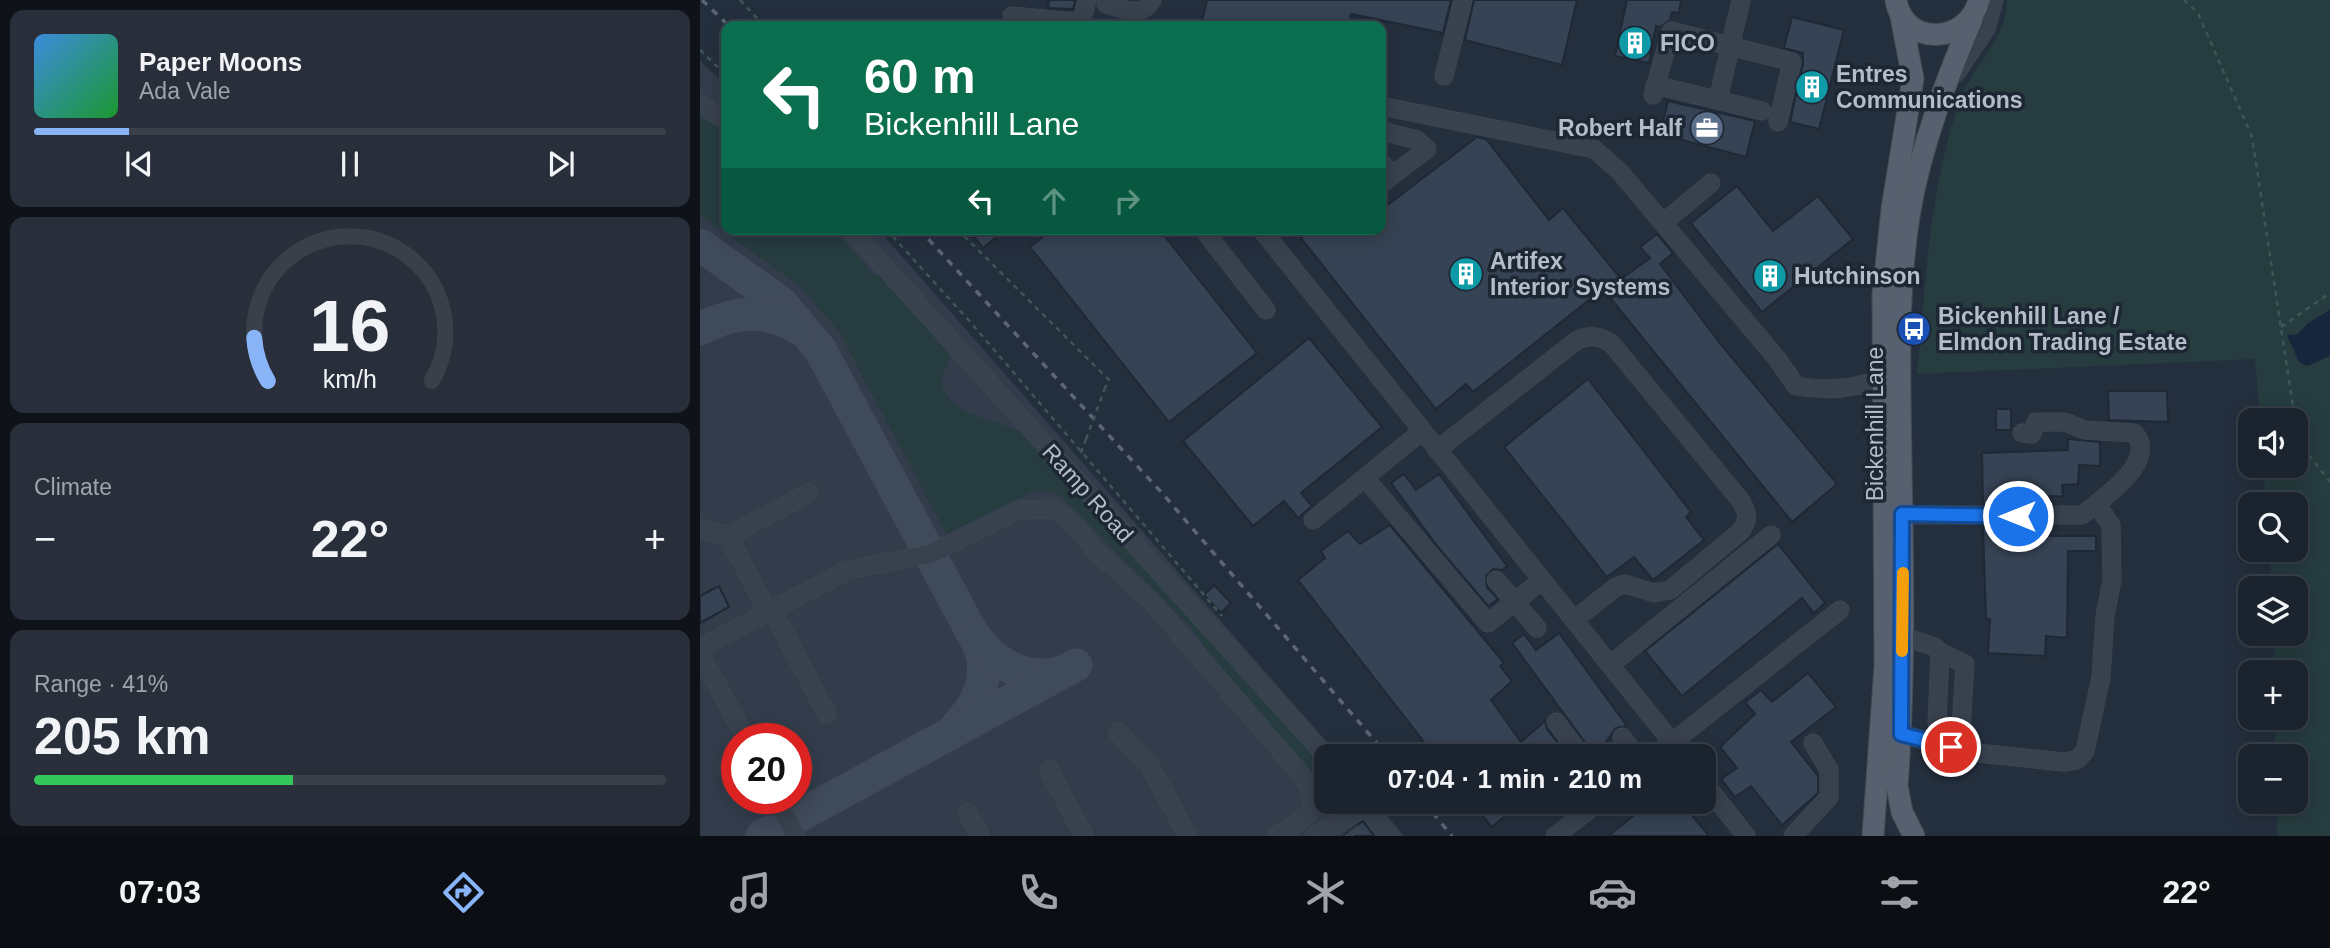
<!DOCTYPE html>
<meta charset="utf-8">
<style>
:root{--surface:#1b232e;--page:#282f3a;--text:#f1f3f6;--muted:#a0a4aa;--line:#39404a;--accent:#8ab4f8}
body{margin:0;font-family:Helvetica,sans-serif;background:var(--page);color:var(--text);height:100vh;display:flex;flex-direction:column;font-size:26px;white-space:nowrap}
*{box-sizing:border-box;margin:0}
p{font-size:23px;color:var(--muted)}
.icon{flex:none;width:38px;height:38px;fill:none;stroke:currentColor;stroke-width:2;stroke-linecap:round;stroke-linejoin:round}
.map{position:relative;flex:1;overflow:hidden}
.drawer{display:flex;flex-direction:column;gap:10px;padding:10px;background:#0f1319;width:700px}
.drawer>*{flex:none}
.guide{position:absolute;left:21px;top:21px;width:665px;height:214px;border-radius:14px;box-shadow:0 4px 18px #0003,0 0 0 2px var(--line);background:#0b6e4f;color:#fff;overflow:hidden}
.buttons{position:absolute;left:1538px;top:408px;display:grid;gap:14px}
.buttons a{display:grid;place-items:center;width:70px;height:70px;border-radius:14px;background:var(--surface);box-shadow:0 4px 18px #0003,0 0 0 2px var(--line);font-size:35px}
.speed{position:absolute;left:21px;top:723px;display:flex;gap:14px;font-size:35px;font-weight:700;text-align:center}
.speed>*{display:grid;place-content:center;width:91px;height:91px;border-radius:50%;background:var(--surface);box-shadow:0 4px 18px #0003,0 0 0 2px var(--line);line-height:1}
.speed .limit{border:10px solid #d22;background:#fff;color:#111}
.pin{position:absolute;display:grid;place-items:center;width:60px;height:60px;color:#fff;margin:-30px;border:4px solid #fff;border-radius:50%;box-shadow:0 2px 7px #0007}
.me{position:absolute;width:77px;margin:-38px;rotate:270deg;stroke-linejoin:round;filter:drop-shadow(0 0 5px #0008)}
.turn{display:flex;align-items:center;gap:24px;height:147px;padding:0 28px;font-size:32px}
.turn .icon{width:91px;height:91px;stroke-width:2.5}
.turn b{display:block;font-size:49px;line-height:60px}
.lanes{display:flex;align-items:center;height:66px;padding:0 28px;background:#0003;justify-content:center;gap:35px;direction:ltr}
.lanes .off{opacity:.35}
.big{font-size:52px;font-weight:700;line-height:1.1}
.drawer .widget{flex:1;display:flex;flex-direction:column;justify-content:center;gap:10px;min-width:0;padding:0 24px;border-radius:14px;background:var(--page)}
.drawer .dial{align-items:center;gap:0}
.dial svg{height:182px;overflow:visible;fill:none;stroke:var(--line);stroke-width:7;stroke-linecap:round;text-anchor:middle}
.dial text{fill:var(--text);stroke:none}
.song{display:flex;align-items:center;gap:21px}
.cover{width:84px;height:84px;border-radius:10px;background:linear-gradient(135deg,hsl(210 70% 55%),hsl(130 70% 35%))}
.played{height:7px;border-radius:4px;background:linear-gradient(90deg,var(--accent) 15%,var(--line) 15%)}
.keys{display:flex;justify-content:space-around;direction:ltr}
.heat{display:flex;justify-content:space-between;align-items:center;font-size:38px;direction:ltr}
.charge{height:10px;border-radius:5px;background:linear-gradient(90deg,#34c759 41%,var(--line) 0)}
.trip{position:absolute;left:614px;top:744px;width:402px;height:70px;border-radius:14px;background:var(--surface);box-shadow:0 4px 18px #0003,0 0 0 2px var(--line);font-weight:700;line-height:70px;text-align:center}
.dock{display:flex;height:112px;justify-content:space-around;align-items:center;background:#0b0e12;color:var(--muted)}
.dock .icon{width:49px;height:49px}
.dock .active{color:var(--accent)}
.dock b{font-size:32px;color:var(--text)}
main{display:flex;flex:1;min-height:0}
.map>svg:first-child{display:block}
</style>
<main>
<section class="drawer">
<div class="widget">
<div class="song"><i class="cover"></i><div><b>Paper Moons</b><p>Ada Vale</p></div></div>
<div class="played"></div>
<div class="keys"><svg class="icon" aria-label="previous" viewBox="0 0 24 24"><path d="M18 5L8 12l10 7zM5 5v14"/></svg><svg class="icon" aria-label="pause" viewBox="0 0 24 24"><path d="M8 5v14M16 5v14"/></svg><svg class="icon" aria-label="next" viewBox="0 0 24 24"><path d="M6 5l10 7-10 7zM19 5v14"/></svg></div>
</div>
<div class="widget dial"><svg viewBox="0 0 100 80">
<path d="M14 69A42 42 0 1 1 86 69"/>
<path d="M14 69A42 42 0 0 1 8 50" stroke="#8ab4f8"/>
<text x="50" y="56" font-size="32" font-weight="700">16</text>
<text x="50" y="72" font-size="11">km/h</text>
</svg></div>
<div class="widget"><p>Climate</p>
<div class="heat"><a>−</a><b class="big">22°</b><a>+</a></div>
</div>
<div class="widget"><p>Range · 41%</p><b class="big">205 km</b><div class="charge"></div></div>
</section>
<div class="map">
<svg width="1630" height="836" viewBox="0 0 1630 836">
<rect width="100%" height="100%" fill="#242f3e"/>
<path fill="#323c4b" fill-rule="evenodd" d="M0 61 26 85V229H178L639 756H626V802H677L704 836H0ZM37 738H96V798H37Z"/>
<g fill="#263c3f">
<path d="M1307 0H1630V836H1577L1576 802H1596V756H1575V718H1596V672H1574V634H1596V588H1572L1569 550H1596V504H1566L1563 466H1596V420H1560L1555 359 1217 374C1226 282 1229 188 1260 100 1273 64 1307 39 1307 0Z"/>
<path d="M0 111 26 128V229H138L141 237 173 274 189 279 248 345 250 354 241 384C254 421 296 416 325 435L626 761V790L617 773H612L557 716 491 628 362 497 353 492 334 491 247 534 138 330 99 285 0 215Z"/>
</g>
<path fill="#17263c" d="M1630 310V356L1607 366 1599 362 1587 335 1598 334 1608 323Z"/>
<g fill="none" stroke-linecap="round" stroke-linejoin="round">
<g stroke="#3f4a5a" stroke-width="33">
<path d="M0 245 81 303 120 349 277 642C294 678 276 707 251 733"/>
<path d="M0 329C33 311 64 308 98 328"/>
<path d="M276 637C295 665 328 682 362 672"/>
<path d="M62 836 376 665"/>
</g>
</g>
<g fill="#364354" stroke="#1f2835" stroke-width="2">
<path d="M349 0H375L373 9 348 8Z"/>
<path d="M507 0H751L743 33 651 14 649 26H501Z"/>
<path d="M774 0H877L862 65 765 40Z"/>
<path d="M927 0H981L979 13 972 12 970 20 960 27 956 26 949 63 915 56Z"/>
<path d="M1092 17 1144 30 1119 129 1090 122 1103 64V53L1084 48Z"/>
<path d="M968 101 1055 121 1046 157 960 134Z"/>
<path d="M777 137 786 139 849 220 863 208 921 279 950 258 940 247 957 234 973 253 960 264 1022 346 1137 484 1092 522 903 289 773 392 766 384 736 409 601 238 611 229H681V210Z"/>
<path d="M1037 186 1073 231 1118 196 1153 239 1062 312 991 223Z"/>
<path d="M268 229H306L283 248Z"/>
<path d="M353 229H459L557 353 469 422 330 247Z"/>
<path d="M609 338 682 427 601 493 612 506 598 518 584 501 553 526 483 441Z"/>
<path d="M888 379 991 512 986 517 1004 540 953 580 934 557 907 577 804 447Z"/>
<path d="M1408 391H1467L1468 422 1409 420Z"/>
<rect x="1296" y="409" width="15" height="21"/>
<path d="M1368 439 1400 442V466L1379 465 1378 484 1362 485 1363 496 1294 497V504H1283L1282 453 1368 450Z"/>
<path d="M704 474 716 490 739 474 807 566 802 570 793 569 786 576 787 587 798 599 788 606 738 547 691 483Z"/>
<path d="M690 525 804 663 800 666 812 681 791 700 821 742 845 721 847 729 868 756H735L598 580 625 558 621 551 648 531 660 544Z"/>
<path d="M1283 527H1295V536H1396V551H1368L1367 638 1346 636 1345 656 1288 653 1290 619H1286Z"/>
<path d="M1078 544 1125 603 1114 613 1102 598 982 696 945 651Z"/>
<path d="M514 585 531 603 521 613 504 595Z"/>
<path d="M19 586 29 607 0 623V596Z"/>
<path d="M859 633 927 726 916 728 906 742 916 756H895L812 643 824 634 836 650Z"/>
<path d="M1108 673 1136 707 1091 742 1118 776V793L1082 825 1051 786 1035 797 1021 779 1037 768 1020 747 1055 714 1045 702 1061 690 1072 702Z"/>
<path d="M771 802H822L792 827Z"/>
<path d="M951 802H981L1009 836H908Z"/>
<path d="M663 821 674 836H643L660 823Z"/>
</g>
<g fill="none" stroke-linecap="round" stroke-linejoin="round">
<path stroke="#3a4453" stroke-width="18" stroke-dasharray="18 9" stroke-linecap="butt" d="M650 831 654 836"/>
<g stroke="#414a57" stroke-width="19">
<g id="minor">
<path d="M407 0 406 4C424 9 441 19 452 0"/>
<path d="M312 16 376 22 382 19 387 0"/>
<path d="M1256 73 1286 29 1294 0"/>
<path d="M744 76 763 0"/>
<path d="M955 85 1062 111"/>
<path d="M953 95 971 31 1092 62 1078 122"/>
<path d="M1018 100 1041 0"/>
<path d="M0 104 26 121"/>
<path d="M681 106 894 149 920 172 1078 360 1096 386C1126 391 1154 390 1182 378"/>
<path d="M681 131 717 140 727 149 681 184"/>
<path d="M681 162 692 175"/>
<path d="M963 223 1011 183"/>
<path d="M150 229 626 756"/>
<path d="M503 229 566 310"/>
<path d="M561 229 983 756"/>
<path d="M737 450 876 341C889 334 899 336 911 343L1041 501C1048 514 1049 519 1041 531L970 590 954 593 925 584 916 587 874 620"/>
<path d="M665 478 788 623 842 580"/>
<path d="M1202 515H1382C1401 500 1460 461 1434 433L1384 430 1365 422H1336L1332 434 1322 433"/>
<path d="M613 520 722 431"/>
<path d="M0 528 28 536 68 612"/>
<path d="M28 536 109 493"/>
<path d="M796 580 837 628"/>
<path d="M72 610 127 714"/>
<path d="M1202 636 1235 647 1240 652 1237 723 1261 729 1265 664 1240 652"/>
<path d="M0 648 148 570 230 554 318 510 354 509 371 522 398 553 451 601 601 774C624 808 607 819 576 836"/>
<path d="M0 654 46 738"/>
<path d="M910 665 1071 535"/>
<path d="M856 722 882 756"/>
<path d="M418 732 448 763 488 836"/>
<path d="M1201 734 1268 752 1364 762 1377 760 1385 751 1401 677 1405 616 1412 580 1411 525 1396 504"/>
<path d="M922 737 936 756"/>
<path d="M955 756 1140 610"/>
<path d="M349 770 384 836"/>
<path d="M1004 783 1046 836"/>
<path d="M76 798 96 836"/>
<path d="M662 802 689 836"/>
<path d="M268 813 280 836"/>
<path d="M615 836 666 806"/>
<path d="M855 836 899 802"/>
<path d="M1093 836 1129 797V770L1113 743"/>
</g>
</g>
<g stroke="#414a57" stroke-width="23">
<g id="major">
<path d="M1196 0C1204 48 1268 44 1279 0"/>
<path d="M1173 836 1185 666 1183 295 1192 209 1213 79 1201 16"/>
<path d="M1214 836 1202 812 1197 786C1205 679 1203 571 1201 464 1200 380 1196 293 1210 210 1222 143 1246 81 1272 19"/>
</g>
</g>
<g stroke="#3f5557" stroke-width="2.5" stroke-dasharray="5 5" stroke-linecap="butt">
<path d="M40 0 64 26"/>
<path d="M1484 0 1498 13 1552 137 1595 420"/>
<path d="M0 50 26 75"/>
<path d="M186 229 272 324 522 616"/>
<path d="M257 229 409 380 405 388"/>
<path d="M1581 327 1630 293"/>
<path d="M1596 428 1604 449 1630 482"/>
<path d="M381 453 386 439"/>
</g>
<use href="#minor" stroke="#38414e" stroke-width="18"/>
<use href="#major" stroke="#56606e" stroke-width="21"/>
<g stroke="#5a6575" stroke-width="3.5" stroke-dasharray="7 7" stroke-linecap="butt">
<path d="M2 0 29 26"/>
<path d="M219 229 462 493 688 756"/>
<path d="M724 802 752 836"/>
</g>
<path stroke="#3f5557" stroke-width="2.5" stroke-dasharray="5 5" stroke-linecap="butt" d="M386 439 405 388"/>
</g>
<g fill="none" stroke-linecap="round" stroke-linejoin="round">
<g stroke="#114b97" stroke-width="18">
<path id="route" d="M1251 747 1201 734 1202 514 1318 516"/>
</g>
<use href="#route" stroke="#1a73e8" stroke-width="12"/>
<path stroke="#f59e0b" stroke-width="12" d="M1202 651 1203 573"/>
</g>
<defs>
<g id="building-disc" transform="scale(1.75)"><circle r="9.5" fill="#0f9aa8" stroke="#1d2633"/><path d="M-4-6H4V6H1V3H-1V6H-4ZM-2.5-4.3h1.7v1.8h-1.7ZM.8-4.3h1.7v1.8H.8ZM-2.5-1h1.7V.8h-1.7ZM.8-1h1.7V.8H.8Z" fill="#fff"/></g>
<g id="office-disc" transform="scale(1.75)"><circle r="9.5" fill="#5c6f8a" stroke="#1d2633"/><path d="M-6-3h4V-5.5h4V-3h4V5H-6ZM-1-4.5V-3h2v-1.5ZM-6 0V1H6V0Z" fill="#fff"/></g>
<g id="bus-disc" transform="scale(1.75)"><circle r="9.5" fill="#1a4fb4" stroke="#1d2633"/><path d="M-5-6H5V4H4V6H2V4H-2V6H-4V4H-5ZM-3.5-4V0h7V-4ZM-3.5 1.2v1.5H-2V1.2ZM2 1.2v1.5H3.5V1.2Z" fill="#fff"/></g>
</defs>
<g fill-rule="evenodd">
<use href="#building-disc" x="935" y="43"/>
<use href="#building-disc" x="1112" y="87"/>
<use href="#office-disc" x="1007" y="128"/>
<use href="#building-disc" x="766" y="274"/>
<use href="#building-disc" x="1070" y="276"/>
<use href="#bus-disc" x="1214" y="329"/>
</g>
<g text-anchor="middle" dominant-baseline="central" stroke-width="7" stroke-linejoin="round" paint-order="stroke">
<g font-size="23" font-weight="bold" fill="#b4bcc9" stroke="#1d2633" text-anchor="start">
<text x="960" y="43">FICO</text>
<text x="1136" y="74">Entres<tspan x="1136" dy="26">Communications</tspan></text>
<text x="982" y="128" text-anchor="end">Robert Half</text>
<text x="790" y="261">Artifex<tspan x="790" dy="26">Interior Systems</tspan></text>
<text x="1094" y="276">Hutchinson</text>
<text x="1238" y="316">Bickenhill Lane /<tspan x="1238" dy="26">Elmdon Trading Estate</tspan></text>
</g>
<g font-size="23" fill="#b4bcc9" stroke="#1d2633">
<text transform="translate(1175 424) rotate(-90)">Bickenhill Lane</text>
<text transform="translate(388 493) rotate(48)">Ramp Road</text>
</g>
</g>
</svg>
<div class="buttons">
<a><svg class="icon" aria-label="sound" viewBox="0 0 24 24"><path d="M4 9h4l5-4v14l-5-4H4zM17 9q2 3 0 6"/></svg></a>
<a><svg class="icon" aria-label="search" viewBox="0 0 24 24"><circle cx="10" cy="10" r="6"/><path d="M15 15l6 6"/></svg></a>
<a><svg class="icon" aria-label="layers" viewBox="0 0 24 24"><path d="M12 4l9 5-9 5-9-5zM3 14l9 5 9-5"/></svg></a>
<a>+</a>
<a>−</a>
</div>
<div class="speed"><div class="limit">20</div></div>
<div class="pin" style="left:1251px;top:747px;background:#d93025"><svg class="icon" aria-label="arrive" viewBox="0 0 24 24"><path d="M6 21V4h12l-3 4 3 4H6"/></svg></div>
<svg class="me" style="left:1318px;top:516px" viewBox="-20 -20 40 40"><circle r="17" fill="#1a73e8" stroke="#fff" stroke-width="3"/><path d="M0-11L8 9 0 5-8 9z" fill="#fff"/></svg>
<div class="trip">07:04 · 1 min · 210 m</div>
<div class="guide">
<div class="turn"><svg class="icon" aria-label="left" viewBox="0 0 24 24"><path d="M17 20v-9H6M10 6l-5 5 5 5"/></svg><div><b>60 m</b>Bickenhill Lane</div></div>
<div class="lanes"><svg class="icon" aria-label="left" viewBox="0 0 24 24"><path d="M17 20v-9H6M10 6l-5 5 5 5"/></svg><svg class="icon off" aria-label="ahead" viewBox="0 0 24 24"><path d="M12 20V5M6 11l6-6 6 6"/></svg><svg class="icon off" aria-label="right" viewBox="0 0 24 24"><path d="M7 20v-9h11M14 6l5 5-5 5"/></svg></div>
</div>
</div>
</main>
<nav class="dock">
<b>07:03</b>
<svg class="icon active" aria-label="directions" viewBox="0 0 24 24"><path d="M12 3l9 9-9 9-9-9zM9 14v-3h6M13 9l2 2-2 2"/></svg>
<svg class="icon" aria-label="music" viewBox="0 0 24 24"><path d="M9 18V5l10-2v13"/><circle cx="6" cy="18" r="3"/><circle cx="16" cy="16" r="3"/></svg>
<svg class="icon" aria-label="phone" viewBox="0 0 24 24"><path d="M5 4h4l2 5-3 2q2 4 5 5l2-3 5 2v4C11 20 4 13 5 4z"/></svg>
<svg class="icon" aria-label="climate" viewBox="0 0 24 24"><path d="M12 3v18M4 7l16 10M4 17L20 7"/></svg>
<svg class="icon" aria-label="car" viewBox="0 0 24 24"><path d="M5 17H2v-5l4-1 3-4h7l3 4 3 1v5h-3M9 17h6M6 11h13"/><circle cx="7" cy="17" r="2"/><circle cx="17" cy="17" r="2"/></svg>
<svg class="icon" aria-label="filters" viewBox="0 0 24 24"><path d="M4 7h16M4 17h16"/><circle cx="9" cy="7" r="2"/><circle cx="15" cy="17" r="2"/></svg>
<b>22°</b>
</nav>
